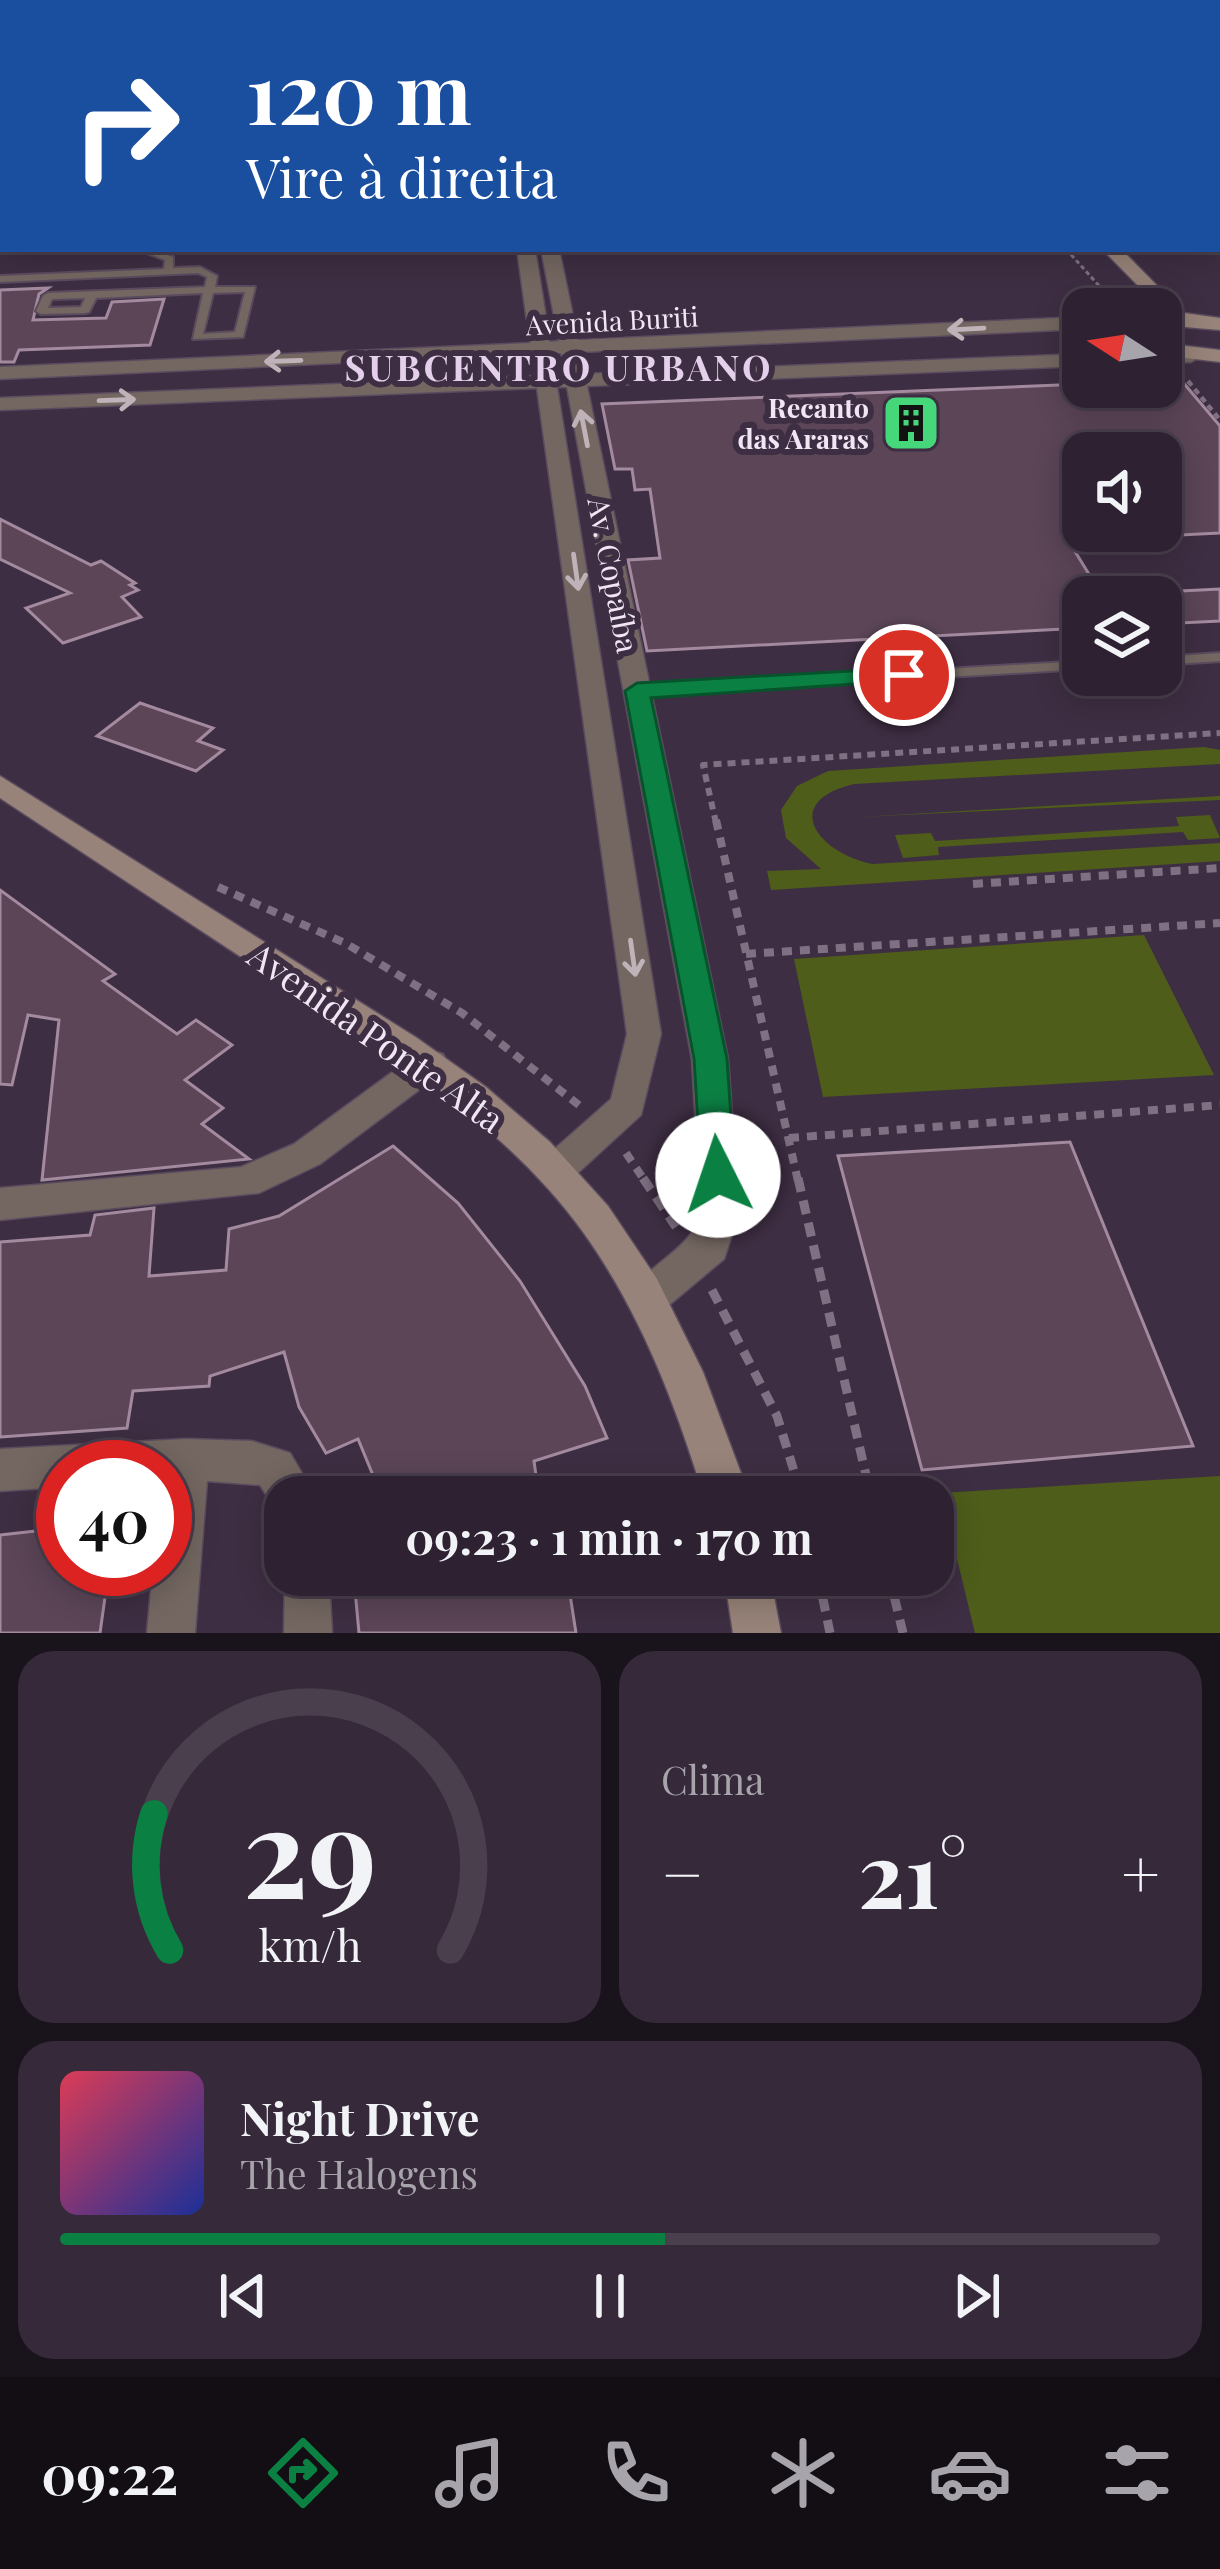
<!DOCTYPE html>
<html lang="pt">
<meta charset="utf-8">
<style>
:root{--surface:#2e2232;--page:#362a3a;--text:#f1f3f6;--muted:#a7a4ac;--line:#493f4d;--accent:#0b8043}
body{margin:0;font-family:"Playfair Display",serif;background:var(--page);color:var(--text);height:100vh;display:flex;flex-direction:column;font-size:45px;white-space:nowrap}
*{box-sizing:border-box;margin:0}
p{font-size:39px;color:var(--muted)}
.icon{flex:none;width:66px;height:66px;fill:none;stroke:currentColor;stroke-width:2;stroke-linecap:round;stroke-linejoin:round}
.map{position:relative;height:1633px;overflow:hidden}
.side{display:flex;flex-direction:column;gap:18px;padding:18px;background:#19131c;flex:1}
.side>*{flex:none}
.hud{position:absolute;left:0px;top:0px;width:1221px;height:252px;box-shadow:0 6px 30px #0003,0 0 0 3px var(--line);background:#1a4fa0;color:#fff;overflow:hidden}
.needle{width:78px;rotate:282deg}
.fabs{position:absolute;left:1062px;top:288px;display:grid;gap:24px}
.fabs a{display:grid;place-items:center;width:120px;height:120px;border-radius:24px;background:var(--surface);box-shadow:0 6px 30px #0003,0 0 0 3px var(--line);font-size:60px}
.speed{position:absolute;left:36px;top:1440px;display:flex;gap:24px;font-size:60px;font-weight:700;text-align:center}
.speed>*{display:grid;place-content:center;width:156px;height:156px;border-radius:50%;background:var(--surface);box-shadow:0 6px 30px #0003,0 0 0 3px var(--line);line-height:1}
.speed .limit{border:18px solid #d22;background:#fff;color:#111}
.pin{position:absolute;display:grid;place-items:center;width:102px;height:102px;color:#fff;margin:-51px;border:6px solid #fff;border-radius:50%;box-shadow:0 3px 12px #0007}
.me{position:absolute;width:132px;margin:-66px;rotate:356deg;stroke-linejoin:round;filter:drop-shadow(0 0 9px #0008)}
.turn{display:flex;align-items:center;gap:42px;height:252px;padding:0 48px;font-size:54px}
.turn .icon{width:156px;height:156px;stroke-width:2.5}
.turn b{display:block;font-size:84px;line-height:102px}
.big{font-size:90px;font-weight:700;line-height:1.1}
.side .widget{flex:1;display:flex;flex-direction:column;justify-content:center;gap:18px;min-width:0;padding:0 42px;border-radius:36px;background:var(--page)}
.side .dial{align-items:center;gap:0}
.dial svg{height:312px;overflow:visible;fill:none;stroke:var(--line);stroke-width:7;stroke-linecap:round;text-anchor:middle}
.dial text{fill:var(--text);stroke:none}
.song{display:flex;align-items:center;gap:36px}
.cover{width:144px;height:144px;border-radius:18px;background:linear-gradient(135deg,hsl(350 70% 55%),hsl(230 70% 35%))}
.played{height:12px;border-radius:6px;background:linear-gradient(90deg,var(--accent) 55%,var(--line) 55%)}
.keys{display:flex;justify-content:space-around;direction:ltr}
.heat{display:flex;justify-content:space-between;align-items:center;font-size:66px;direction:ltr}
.side .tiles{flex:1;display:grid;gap:18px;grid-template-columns:1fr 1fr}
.widget:last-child{grid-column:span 2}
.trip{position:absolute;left:264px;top:1476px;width:690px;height:120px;border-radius:36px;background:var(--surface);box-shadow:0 6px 30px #0003,0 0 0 3px var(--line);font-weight:700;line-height:120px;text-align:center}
.tabs{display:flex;height:192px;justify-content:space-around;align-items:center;background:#120e14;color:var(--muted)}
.tabs .icon{width:84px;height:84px}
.tabs .active{color:var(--accent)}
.tabs b{font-size:54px;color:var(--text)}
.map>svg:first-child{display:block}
</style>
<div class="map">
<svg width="1220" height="1633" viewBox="0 0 1220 1633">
<rect width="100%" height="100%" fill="#3e2e43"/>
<g fill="#4e5d1a">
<path d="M1204 747 1220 750V764L854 784C779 802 818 853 872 864L1220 843V861L771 890 767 871 821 869 786 838 781 810 797 786 828 771Z"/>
<path d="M1220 796V800L859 817Z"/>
<path d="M1210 815 1220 838 1188 840 1183 832 938 847 939 855 903 858 895 835 931 833 935 841 1179 826 1176 817Z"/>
<path d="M1144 935 1214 1075 823 1097 794 959Z"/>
<path d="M1220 1476V1633H975L941 1493Z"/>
</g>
<g fill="#5b4557" stroke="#a38a9f" stroke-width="3">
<path d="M48 288 39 294 33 320 106 318 112 302 164 299 150 345 19 350 14 362H0V290Z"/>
<path d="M1181 380 1220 426V533L1161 536V453H1083V539L1068 540 1103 597H1083V628L647 651 628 560 660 558 650 489 635 490 632 469H615L602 404 1083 384 1161 387V381Z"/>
<path d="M0 519 91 565 101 561 135 583 130 585 138 590 122 597 141 617 63 643 26 608 70 593 0 559Z"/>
<path d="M1220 589V621L1161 624V592Z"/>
<path d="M140 703 213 728 198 741 223 750 196 771 97 736Z"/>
<path d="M0 890 115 974 103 981 177 1034 196 1020 232 1045 185 1080 223 1108 202 1124 249 1159 42 1180 59 1020 28 1015 12 1085 0 1084Z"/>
<path d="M1070 1142 1193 1446 922 1470 838 1156Z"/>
<path d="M393 1146 458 1203 520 1281 585 1386 607 1438 534 1461 539 1497H382L358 1439 326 1453 299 1407 284 1352 210 1376 209 1386 133 1391 127 1428 0 1437V1242L90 1235 95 1215 154 1208 149 1276 226 1270 229 1229 279 1216Z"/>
<path d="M63 1528V1569H109L100 1633H0V1535Z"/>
<path d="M429 1575H567L576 1633H359L355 1590Z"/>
</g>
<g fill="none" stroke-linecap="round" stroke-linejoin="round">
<g stroke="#5b4b5f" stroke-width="4">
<g id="service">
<path d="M464 0H470L469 3H463Z"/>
<path d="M0 193 3 194V200L0 199Z"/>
<path d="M137 249H151L173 257V268L200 267 217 276 215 287H255L243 337 193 339 203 293 96 298 89 312 85 313 41 314 36 311 43 296 48 293 205 287 207 277 198 273 0 282V276L164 269 165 260ZM245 292 235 332 203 334 213 293ZM85 298 81 307 48 308 52 299Z"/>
<path d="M1220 653V661L1161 665V657Z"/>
<path d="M1083 661V669L637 695 630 691 637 687Z"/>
</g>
</g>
<g stroke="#5b4b5f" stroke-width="3">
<g id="minor">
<path d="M99 0H112L114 3H101Z"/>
<path d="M259 0H271L258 3Z"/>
<path d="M611 0H623L624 3H612Z"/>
<path d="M886 0H899L901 3H888Z"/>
<path d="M986 0H999L1001 3H988Z"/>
<path d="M1083 0H1096L1099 3H1086Z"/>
<path d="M1183 0H1197L1200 3H1186Z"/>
<path d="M1218 15 1220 16V25L1218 24Z"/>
<rect x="0" y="16" width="3" height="8"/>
<rect x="1218" y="57" width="2" height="8"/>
<path d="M3 62V74L0 75V63Z"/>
<rect x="1218" y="89" width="2" height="8"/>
<path d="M0 114H3L0 123Z"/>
<rect x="1218" y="166" width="2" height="10"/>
<rect x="1218" y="222" width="2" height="12"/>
<path d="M430 1050 443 1054 448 1063 443 1072 320 1164 259 1193 0 1220V1188L241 1167 294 1144 417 1054Z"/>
<path d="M186 1439 252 1441 290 1453 316 1497H285V1515L277 1512 260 1485 207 1481 195 1633H147L153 1569H165V1467H63V1487L0 1491V1449Z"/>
<path d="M285 1569V1575H329L332 1633H284Z"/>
</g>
</g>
<g stroke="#5b4b5f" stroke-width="3">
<g id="tertiary">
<path d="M517 249H535L550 342 559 341 541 249H559L578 340 1083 317V329L580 352 585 374 1083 354V366L587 386 728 1059 739 1214 724 1259 662 1311 648 1316 634 1311 628 1299C645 1263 688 1254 701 1214L692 1059 567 387H557L661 1034 641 1115 568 1182 555 1186 542 1182 536 1171 542 1160 611 1099 627 1034 537 388 0 410V398L535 376 532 354 0 379V367L530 343ZM552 353H561L565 375H555Z"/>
<path d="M1161 351 1191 350 1201 356 1191 362 1161 363Z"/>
</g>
</g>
<g stroke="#5b4b5f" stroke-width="3">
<g id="secondary">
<path d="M485 0H497L498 3H486Z"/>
<rect x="507" y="0" width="12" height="3"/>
<path d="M3 178V188L0 189V179Z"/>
<path d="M1102 249H1121L1184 313 1220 318V330L1161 325V309Z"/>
<path d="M1161 343 1220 350V362L1161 355Z"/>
<path d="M0 776 417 1038 486 1087 550 1142 608 1206 657 1279 703 1372 750 1497H704C675 1403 641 1313 583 1232 506 1125 391 1056 282 984 188 922 94 860 0 798Z"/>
<path d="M724 1575H770L781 1633H733Z"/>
</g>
</g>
<path stroke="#7f7183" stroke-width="3" stroke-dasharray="4.5 3" stroke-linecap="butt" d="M1066 249 1120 309"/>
<path stroke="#7f7183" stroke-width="4.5" stroke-dasharray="6 4.5" stroke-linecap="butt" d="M1188 381 1220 420"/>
<path stroke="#7f7183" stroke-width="6" stroke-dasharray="8 6" stroke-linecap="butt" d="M716 823 703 765 1220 733"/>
<g stroke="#7f7183" stroke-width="8" stroke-dasharray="10 8" stroke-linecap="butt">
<path d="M716 820 798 1181"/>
<path d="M973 884 1220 868"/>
<path d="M218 887 345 943 462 1013 580 1106"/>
<path d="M746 954 1220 923"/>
<path d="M789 1138 1220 1105"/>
<path d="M626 1153 645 1181"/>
</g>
<g stroke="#7f7183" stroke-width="9" stroke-dasharray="14 9" stroke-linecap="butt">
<path d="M643 1178 676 1227"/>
<path d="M798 1178 871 1497"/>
<path d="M712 1290 777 1416 802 1497"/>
<path d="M818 1575 830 1633"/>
<path d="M889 1575 903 1633"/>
</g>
<use href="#service" fill="#746761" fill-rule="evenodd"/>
<use href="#minor" fill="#746761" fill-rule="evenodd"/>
<use href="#tertiary" fill="#746761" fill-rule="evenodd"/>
<use href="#secondary" fill="#978379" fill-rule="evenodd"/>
</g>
<defs><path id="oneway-shaft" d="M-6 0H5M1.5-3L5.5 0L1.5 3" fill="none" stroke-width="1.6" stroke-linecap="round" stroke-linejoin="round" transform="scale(3)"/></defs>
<g stroke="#bfb3b9">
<use href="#oneway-shaft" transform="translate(966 329) rotate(177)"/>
<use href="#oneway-shaft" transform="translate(283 361) rotate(178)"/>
<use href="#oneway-shaft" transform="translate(117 400) rotate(-2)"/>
<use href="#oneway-shaft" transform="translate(584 428) rotate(-101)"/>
<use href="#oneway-shaft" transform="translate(576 572) rotate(82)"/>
<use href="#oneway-shaft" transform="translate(633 958) rotate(82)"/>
</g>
<path fill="#0b8043" stroke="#07532c" stroke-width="3" d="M904 668 917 675 913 680 651 698 727 1059 735 1175 730 1185 718 1189 706 1185 701 1175 694 1059 625 691 637 683Z"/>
<defs>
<g id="building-square" transform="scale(3)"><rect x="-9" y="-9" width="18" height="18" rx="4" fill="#46d77a" stroke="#3e2e43"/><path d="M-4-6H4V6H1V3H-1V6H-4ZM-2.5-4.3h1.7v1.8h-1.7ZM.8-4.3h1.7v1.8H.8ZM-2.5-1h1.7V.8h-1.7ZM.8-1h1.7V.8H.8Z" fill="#111"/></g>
</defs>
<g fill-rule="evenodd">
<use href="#building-square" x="911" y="423"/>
</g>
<g text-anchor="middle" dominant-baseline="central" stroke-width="12" stroke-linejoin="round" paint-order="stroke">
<g font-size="27" fill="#f1e6f4" stroke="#3e2e43">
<text transform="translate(612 320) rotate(-3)">Avenida Buriti</text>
</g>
<g font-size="27" font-weight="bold" fill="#f1e6f4" stroke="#3e2e43" text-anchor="end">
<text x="869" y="407">Recanto<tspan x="869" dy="31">das Araras</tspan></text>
</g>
<g font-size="30" fill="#f1e6f4" stroke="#3e2e43">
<text transform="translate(614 575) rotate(79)">Av. Copaíba</text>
</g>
<g font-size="36" font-weight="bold" letter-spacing="3" fill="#e4d0ea" stroke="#3e2e43">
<text x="559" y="366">SUBCENTRO URBANO</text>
</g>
<g font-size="36" fill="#f1e6f4" stroke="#3e2e43">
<text transform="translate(377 1036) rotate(35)">Avenida Ponte Alta</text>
</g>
</g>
</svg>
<div class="fabs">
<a><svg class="needle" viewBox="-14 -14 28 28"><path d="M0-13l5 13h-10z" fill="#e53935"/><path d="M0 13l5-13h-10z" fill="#a7a4ac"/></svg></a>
<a><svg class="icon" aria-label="sound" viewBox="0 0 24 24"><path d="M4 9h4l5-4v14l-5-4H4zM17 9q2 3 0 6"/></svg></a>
<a><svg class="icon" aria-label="layers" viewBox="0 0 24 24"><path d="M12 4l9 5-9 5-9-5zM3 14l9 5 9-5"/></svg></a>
</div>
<div class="speed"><div class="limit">40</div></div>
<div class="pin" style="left:904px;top:675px;background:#d93025"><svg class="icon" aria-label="arrive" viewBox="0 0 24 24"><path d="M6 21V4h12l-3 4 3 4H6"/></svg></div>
<svg class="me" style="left:718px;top:1175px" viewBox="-20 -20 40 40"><circle r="19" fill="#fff"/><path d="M0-13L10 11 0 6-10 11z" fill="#0b8043"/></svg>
<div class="trip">09:23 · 1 min · 170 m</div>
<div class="hud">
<div class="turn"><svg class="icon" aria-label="right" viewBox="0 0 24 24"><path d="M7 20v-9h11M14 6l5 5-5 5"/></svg><div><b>120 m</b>Vire à direita</div></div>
</div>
</div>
<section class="side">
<div class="tiles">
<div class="widget dial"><svg viewBox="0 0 100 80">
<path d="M14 69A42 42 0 1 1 86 69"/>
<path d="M14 69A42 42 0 0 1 10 34" stroke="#0b8043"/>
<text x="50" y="56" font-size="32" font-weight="700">29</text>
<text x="50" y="72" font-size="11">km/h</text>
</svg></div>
<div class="widget"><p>Clima</p>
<div class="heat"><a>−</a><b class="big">21°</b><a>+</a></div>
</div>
<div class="widget">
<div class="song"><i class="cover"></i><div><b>Night Drive</b><p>The Halogens</p></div></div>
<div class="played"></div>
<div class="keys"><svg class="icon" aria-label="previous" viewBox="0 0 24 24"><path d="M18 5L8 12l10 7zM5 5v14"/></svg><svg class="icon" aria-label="pause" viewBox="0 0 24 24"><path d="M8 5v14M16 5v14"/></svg><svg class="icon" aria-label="next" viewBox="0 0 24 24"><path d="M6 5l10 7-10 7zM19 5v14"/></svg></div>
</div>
</div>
</section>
<nav class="tabs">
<b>09:22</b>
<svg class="icon active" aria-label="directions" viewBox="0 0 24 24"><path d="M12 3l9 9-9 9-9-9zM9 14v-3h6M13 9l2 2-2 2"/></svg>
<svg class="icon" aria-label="music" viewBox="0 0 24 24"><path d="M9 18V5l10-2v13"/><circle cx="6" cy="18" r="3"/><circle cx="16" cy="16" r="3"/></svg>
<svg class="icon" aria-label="phone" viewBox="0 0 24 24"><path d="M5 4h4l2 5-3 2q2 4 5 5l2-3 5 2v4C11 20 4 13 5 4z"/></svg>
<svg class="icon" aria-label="climate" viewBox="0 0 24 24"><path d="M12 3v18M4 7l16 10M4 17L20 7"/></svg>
<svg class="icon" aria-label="car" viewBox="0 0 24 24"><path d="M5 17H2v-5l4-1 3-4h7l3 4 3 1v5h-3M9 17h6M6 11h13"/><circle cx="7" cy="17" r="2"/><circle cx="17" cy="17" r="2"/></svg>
<svg class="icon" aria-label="filters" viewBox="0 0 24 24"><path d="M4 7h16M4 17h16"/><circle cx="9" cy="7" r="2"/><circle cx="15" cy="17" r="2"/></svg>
</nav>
